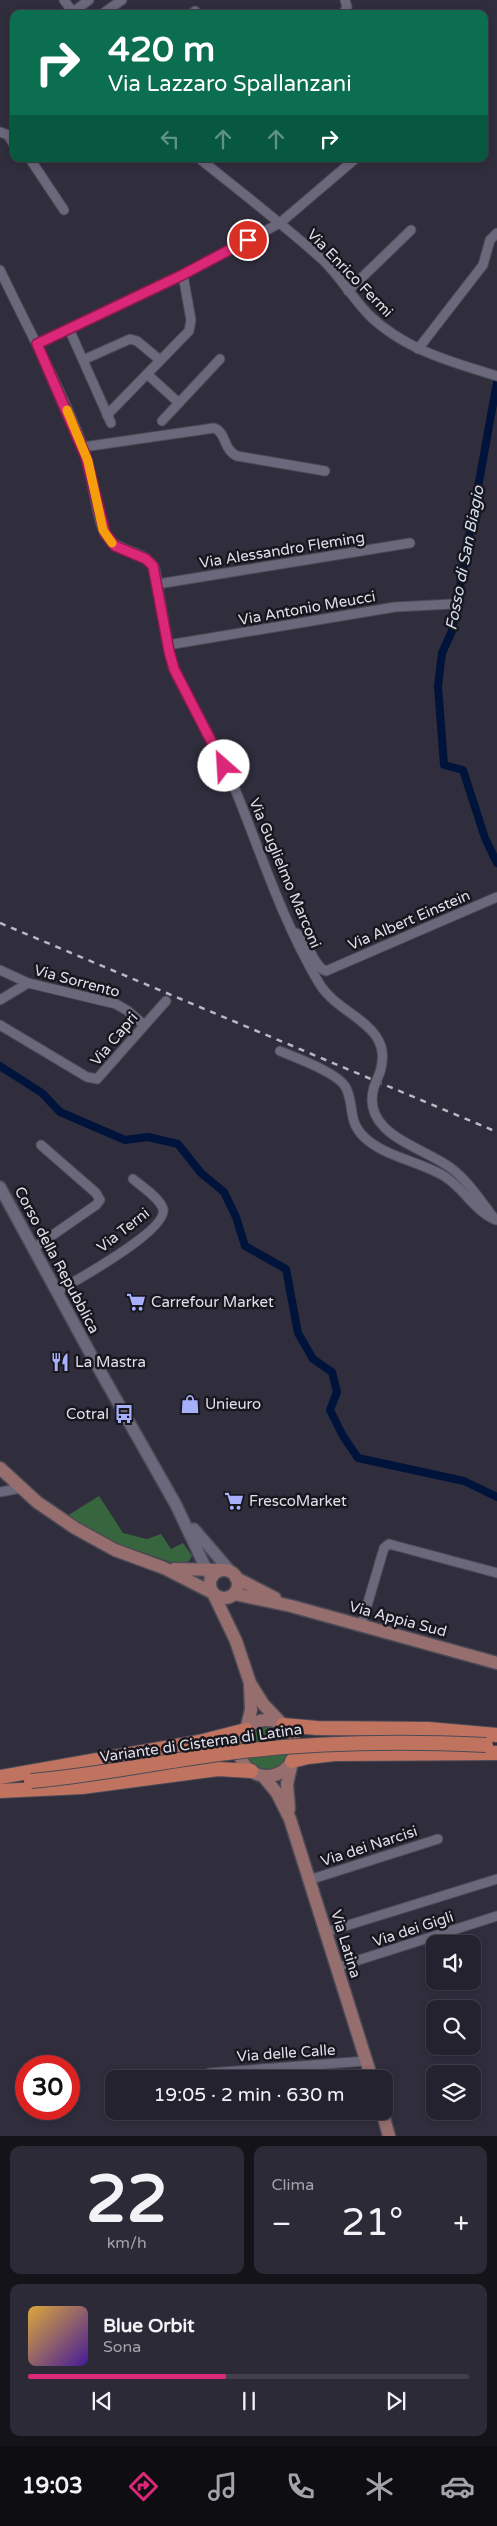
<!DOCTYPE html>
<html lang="it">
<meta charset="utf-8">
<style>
:root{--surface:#24222e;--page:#2c2a36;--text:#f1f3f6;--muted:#a3a4aa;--line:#413f4a;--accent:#db2777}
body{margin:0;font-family:"Varela Round",sans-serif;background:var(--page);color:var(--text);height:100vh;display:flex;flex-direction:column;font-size:19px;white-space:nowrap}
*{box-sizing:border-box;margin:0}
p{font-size:16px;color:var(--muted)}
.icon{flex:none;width:28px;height:28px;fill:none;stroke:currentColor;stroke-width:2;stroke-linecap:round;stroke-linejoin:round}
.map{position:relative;height:2136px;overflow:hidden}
.details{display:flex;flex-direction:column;gap:10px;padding:10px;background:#141319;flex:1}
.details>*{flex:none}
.top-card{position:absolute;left:10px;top:10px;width:478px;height:152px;border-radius:10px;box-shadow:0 2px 8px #0003,0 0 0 1px var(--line);background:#0b6e4f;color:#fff;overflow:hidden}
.fabs{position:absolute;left:426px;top:1935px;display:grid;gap:10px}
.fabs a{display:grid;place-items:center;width:55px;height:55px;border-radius:10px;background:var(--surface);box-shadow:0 2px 8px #0003,0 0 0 1px var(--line);font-size:25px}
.speed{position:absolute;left:15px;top:2055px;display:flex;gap:10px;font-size:25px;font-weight:700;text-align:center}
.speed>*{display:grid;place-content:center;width:65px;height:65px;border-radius:50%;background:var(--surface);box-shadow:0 2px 8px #0003,0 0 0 1px var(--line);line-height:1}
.speed .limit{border:8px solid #d22;background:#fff;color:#111}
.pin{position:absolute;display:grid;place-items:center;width:42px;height:42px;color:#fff;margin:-21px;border:2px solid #fff;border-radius:50%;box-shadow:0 1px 5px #0007}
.me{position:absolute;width:55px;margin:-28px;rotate:334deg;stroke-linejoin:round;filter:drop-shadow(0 0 4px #0008)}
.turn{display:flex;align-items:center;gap:18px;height:105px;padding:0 15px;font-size:22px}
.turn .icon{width:65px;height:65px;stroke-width:2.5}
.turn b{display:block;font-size:35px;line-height:42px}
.lanes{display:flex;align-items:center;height:48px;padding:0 15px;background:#0003;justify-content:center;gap:25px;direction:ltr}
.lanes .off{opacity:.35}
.big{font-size:38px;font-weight:600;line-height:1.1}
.details .tile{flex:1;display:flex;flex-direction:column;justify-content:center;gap:8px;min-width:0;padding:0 18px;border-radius:10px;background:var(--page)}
.details .dial{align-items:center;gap:0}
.dial b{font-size:65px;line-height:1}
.song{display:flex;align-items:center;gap:15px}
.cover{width:60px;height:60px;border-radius:8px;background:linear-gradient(135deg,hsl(40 70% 55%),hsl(260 70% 35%))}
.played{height:5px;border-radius:2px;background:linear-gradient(90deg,var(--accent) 45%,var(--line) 45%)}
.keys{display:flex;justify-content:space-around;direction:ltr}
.heat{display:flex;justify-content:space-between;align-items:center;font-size:28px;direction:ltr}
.details .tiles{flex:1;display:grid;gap:10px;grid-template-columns:1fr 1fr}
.tile:last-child{grid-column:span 2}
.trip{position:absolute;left:105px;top:2070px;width:288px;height:50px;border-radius:10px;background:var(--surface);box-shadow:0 2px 8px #0003,0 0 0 1px var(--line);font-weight:600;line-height:50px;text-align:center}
.tab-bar{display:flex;height:80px;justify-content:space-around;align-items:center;background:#0e0e12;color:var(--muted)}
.tab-bar .icon{width:35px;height:35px}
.tab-bar .on{color:var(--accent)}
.tab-bar b{font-size:22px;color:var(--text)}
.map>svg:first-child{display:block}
</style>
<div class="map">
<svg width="497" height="2136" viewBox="0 0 497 2136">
<rect width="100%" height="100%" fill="#302e3d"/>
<g fill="#37653e">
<path d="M99 1496 123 1533 147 1539 161 1534 171 1549 183 1543 192 1556 189 1561 179 1565 110 1541 67 1516Z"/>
<circle cx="267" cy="1748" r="23"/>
</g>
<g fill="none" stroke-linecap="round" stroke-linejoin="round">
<g stroke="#00133b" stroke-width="8">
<path d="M497 382 452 631 442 653 438 686 444 765 463 770 485 838 497 863"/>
<path d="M0 1066 42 1093 60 1112 125 1140 148 1137 178 1144 201 1173 224 1192 236 1217 245 1246 286 1269 298 1333 313 1359 332 1372 337 1392 330 1410 343 1436 358 1458 464 1481 497 1497"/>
</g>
<g stroke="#4c4a57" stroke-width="11">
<g id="minor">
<path d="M64 0 74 14"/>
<path d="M73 12 89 0"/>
<path d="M102 14 122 0"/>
<path d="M192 14 195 11"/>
<path d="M343 14 347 7 345 0"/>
<path d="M0 132 8 135 14 145"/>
<path d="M30 159 64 210"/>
<path d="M200 159C242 193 284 225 324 261 340 277 352 297 368 314 403 349 451 362 497 376"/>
<path d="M0 270C28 329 60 386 83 447 93 473 94 510 104 532 115 554 145 548 155 569L169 651 174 669C192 708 216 744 233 784 260 850 282 921 319 983 339 1017 395 1024 380 1072"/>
<path d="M348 291 411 230"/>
<path d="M69 329 111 423"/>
<path d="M37 344 183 275 280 223 355 159"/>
<path d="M418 349 483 265 490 240 497 233"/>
<path d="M83 360 130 339 137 341 160 360"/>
<path d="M147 374 179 403"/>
<path d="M107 415 189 331 191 320 183 275"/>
<path d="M162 421 220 359"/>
<path d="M83 447 214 428C227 433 223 450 237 456L325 471"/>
<path d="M158 584 410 543"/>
<path d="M168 645 395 607 452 604"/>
<path d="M296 933C309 941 314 968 326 971L497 897"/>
<path d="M0 970 28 983 116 1004 128 1011 143 1024"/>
<path d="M0 1000 28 983"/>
<path d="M0 1025 87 1077 97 1079 166 1001"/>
<path d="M280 1051C296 1058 339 1073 346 1088 355 1106 347 1120 364 1137 385 1157 419 1161 444 1176 464 1188 474 1211 496 1220"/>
<path d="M374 1087C360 1134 423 1147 451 1168 468 1181 481 1201 494 1218"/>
<path d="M34 1248 96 1205 100 1200 96 1193 41 1145"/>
<path d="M58 1291C75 1281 168 1230 163 1209 160 1198 142 1187 133 1179"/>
<path d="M0 1492 21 1488"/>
<path d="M361 1626 384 1548 389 1544 497 1573"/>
<path d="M309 1880 438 1839"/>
<path d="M326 1932 497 1879"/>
<path d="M337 1967 497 1916"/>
<path d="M209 2073 366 2061"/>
</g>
</g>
<g stroke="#4c4a57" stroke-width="14">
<g id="tertiary">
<path d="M0 1187 95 1362 176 1505 211 1579"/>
<path d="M194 1529 230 1571"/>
</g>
</g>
<g stroke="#4c4a57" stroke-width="15">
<g id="secondary">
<path d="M0 1468 37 1502 75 1528 115 1550 164 1568 213 1593 236 1641 250 1683 263 1704 283 1725"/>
<path d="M174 1569 221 1570"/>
<circle cx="224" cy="1584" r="14"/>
<path d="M236 1578 275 1598"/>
<path d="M234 1594 291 1606 497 1663"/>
<circle cx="267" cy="1748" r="28"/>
<path d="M246 1730 251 1710 250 1685"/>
<path d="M263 1776 277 1793 290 1819 372 2079"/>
<path d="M289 1809 287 1784 292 1762"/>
<path d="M382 2111 389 2136"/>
</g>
</g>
<g stroke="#4c4a57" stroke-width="16">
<g id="primary">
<path d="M283 1725 317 1728 428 1729 497 1735"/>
<path d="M292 1761 308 1757 335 1754 497 1753"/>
<path d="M0 1777 199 1742 246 1730"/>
<path d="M0 1791 82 1787 218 1769 251 1771"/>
</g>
</g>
<use href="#minor" stroke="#6a687a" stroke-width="9"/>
<use href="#tertiary" stroke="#6a687a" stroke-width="11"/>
<use href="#secondary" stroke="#956e6d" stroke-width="12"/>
<use href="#primary" stroke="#c07460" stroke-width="14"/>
<path stroke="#bab8c4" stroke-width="2.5" stroke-dasharray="6 6" stroke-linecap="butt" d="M0 923 497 1132"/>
<g stroke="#4c4a57" stroke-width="11" stroke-linecap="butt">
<path id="minor-bridge" d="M374 1087 380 1072"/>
</g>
<g stroke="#4c4a57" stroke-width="16" stroke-linecap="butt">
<path id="primary-bridge" d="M31 1781C100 1775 167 1760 235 1752 318 1742 402 1741 486 1745"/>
</g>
<use href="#minor-bridge" stroke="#6a687a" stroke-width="9"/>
<use href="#primary-bridge" stroke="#c07460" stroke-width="14"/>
</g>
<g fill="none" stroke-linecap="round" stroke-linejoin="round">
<g stroke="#8e194d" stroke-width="12">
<path id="route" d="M224 766 174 669 169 651 153 566 146 559 115 546 105 533 86 457 37 344 182 275 248 240"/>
</g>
<use href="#route" stroke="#db2777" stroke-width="9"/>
<path stroke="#f59e0b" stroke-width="9" d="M67 410 88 461 103 530 112 543"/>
</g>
<defs>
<g id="supermarket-bare" transform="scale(1.5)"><path d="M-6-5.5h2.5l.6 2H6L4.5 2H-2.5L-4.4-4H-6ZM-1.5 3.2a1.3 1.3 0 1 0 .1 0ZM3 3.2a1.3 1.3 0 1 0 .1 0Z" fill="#a8b0fc" stroke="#18171e" stroke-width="2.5" paint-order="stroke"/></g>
<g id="restaurant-bare" transform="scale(1.5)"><path d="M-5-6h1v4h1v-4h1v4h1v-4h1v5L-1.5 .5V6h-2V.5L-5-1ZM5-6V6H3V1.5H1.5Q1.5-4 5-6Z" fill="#a8b0fc" stroke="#18171e" stroke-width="2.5" paint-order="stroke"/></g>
<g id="shop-bare" transform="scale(1.5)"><path d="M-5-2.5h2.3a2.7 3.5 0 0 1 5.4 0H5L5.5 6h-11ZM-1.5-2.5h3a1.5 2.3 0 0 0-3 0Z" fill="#a8b0fc" stroke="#18171e" stroke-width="2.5" paint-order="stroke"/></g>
<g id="bus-bare" transform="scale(1.5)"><path d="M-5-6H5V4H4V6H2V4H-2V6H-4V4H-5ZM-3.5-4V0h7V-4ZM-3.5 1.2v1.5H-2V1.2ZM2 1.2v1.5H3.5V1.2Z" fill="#a8b0fc" stroke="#18171e" stroke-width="2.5" paint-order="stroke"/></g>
</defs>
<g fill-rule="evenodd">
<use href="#supermarket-bare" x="136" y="1302"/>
<use href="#restaurant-bare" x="60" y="1362"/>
<use href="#shop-bare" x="190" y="1404"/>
<use href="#bus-bare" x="124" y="1414"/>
<use href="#supermarket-bare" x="234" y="1501"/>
</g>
<g text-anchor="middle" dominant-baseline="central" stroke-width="5" stroke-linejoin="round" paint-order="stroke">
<g font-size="15" fill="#e0dee9" stroke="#18171e">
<text transform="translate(350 273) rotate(46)">Via Enrico Fermi</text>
<text transform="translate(282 550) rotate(-9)">Via Alessandro Fleming</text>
<text transform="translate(307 608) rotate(-10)">Via Antonio Meucci</text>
<text transform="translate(285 873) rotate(67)">Via Guglielmo Marconi</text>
<text transform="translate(409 920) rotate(-23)">Via Albert Einstein</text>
<text transform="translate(77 981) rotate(15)">Via Sorrento</text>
<text transform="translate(114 1039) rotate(-50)">Via Capri</text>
<text transform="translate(123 1230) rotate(-38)">Via Terni</text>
<text transform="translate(57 1260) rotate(62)">Corso della Repubblica</text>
<text transform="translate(398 1619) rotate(15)">Via Appia Sud</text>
<text transform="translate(201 1743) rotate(-8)">Variante di Cisterna di Latina</text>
<text transform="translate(369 1846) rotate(-18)">Via dei Narcisi</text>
<text transform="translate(413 1929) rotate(-18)">Via dei Gigli</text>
<text transform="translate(346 1944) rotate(73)">Via Latina</text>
<text transform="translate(286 2053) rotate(-4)">Via delle Calle</text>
</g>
<g font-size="15" fill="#e0dee9" stroke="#18171e" text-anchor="start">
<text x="151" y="1302">Carrefour Market</text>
<text x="75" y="1362">La Mastra</text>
<text x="205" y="1404">Unieuro</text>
<text x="109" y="1414" text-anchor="end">Cotral</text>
<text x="249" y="1501">FrescoMarket</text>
</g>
<g font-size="16" font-style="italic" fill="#d3dff0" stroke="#18171e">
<text transform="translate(465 558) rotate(-79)">Fosso di San Biagio</text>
</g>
</g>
</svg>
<div class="fabs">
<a><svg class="icon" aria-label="sound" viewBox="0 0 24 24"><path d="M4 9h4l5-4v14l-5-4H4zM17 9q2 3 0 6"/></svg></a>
<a><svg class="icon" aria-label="search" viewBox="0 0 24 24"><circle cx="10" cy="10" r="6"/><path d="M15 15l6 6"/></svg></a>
<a><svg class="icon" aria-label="layers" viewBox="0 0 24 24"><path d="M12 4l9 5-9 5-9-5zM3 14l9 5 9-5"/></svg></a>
</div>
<div class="speed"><div class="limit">30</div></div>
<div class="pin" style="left:248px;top:240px;background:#d93025"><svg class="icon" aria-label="arrive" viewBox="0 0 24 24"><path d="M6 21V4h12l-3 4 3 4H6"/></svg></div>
<svg class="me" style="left:224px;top:766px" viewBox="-20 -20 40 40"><circle r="19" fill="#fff"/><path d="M0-13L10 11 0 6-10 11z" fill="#db2777"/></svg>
<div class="trip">19:05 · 2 min · 630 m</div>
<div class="top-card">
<div class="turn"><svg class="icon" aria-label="right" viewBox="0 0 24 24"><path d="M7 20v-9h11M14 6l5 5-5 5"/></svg><div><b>420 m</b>Via Lazzaro Spallanzani</div></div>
<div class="lanes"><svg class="icon off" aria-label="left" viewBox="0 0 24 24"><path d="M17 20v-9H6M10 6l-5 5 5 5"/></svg><svg class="icon off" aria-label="ahead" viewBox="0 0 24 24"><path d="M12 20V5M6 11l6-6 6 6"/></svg><svg class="icon off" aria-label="ahead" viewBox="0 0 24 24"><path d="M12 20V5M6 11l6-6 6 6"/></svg><svg class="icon" aria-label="right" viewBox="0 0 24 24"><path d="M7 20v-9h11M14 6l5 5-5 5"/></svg></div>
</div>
</div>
<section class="details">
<div class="tiles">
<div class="tile dial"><b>22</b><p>km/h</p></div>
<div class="tile"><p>Clima</p>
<div class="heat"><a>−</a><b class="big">21°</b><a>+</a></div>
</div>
<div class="tile">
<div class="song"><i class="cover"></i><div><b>Blue Orbit</b><p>Sona</p></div></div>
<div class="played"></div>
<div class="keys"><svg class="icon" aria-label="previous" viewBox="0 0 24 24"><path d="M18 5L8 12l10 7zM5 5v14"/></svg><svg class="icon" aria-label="pause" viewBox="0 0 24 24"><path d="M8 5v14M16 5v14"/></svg><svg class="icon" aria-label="next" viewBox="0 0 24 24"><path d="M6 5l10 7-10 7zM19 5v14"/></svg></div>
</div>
</div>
</section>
<nav class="tab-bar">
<b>19:03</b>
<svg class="icon on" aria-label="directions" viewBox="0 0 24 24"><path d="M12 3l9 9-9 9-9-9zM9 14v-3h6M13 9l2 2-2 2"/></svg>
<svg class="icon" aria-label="music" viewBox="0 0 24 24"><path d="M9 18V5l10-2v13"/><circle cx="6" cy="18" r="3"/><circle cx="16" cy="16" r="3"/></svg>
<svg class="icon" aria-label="phone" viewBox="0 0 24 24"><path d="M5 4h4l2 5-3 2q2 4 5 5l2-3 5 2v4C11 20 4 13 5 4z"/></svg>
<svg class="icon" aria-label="climate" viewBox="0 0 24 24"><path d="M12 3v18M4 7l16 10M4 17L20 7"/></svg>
<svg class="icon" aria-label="car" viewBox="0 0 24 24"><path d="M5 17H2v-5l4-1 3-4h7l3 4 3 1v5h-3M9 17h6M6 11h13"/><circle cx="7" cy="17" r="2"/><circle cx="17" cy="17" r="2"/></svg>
</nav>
